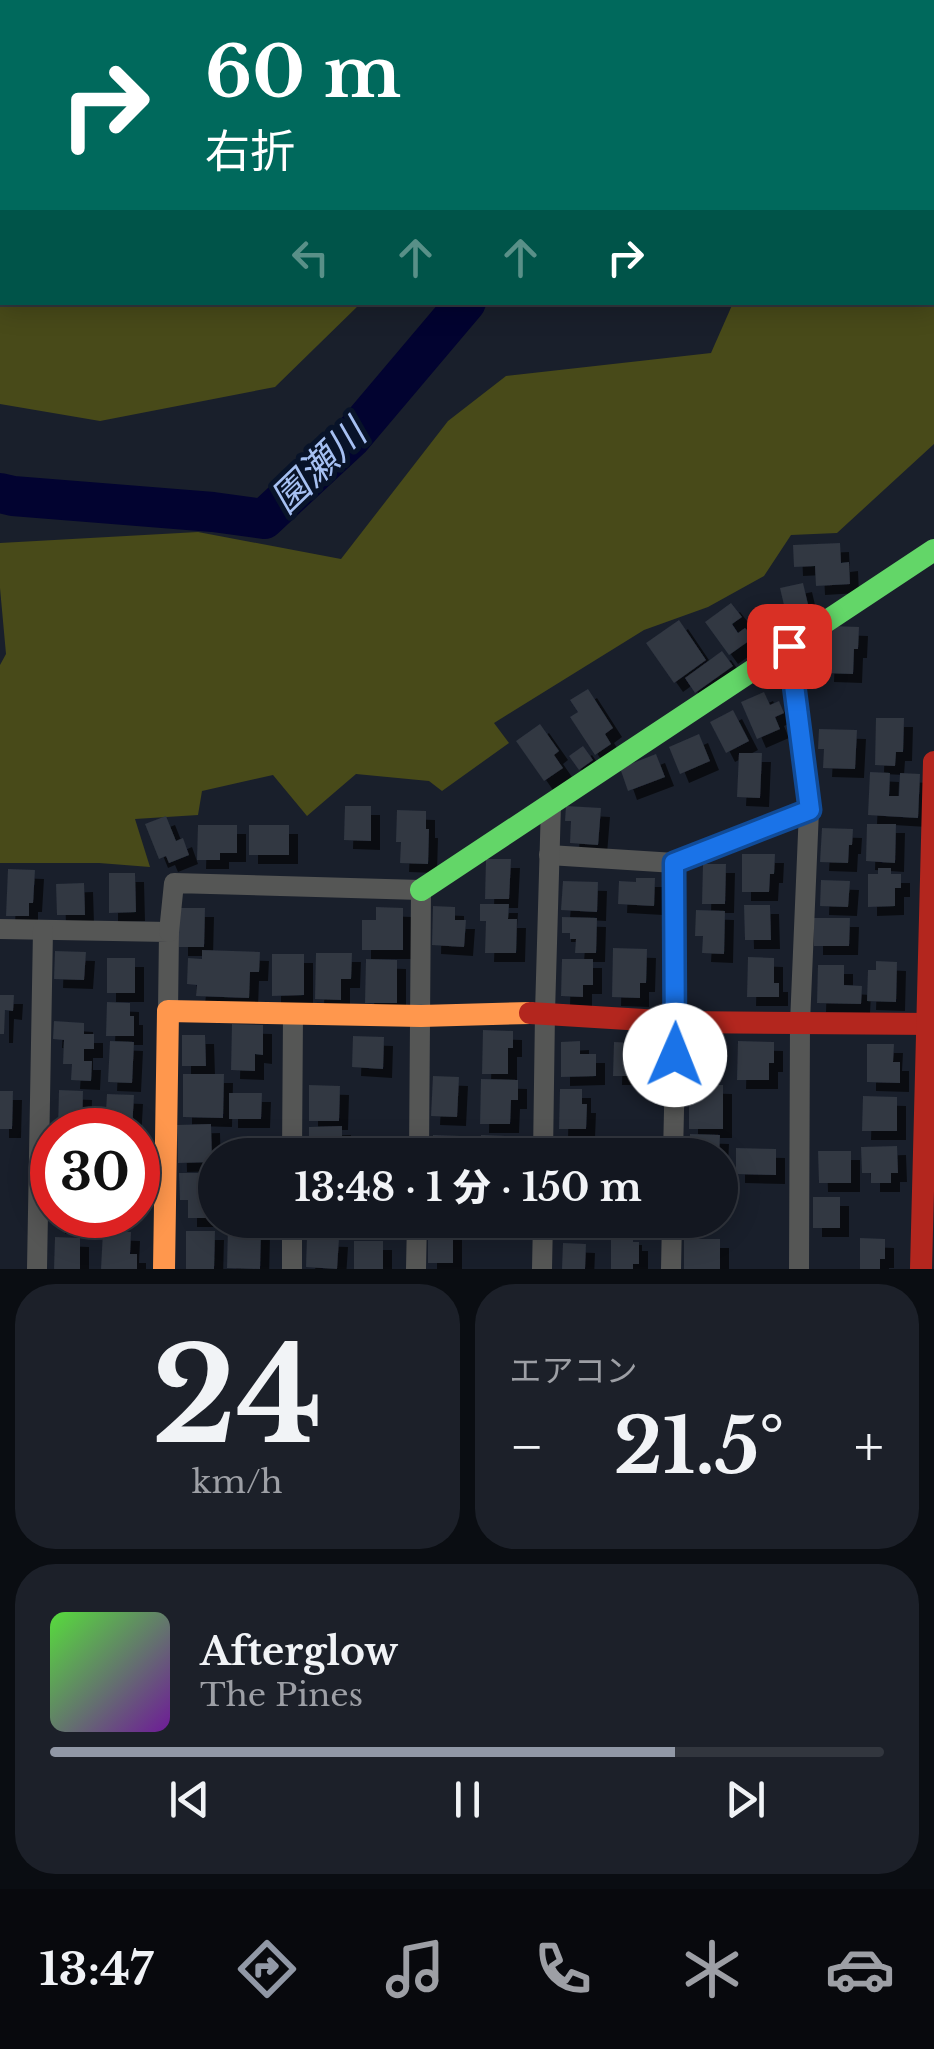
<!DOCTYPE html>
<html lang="ja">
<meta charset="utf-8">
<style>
:root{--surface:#131720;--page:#1c2029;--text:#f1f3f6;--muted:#9d9fa5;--line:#32363e;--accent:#9198a6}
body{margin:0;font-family:"Libre Baskerville","Noto Sans JP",serif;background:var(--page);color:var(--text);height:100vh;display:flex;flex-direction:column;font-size:38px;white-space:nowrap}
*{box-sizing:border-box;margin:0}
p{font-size:32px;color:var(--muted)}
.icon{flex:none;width:55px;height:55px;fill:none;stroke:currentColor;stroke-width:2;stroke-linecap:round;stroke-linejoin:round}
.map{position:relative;height:1269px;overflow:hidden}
.side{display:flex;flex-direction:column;gap:15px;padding:15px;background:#0a0d12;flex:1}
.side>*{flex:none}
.top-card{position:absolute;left:0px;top:0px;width:935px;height:305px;box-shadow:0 5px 25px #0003,0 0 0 2px var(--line);background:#00695c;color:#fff;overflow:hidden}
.speed{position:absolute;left:30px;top:1108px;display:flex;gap:20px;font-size:50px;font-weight:700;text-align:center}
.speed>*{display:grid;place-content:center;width:130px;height:130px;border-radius:50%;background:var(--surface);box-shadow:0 5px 25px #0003,0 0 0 2px var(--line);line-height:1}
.speed .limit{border:15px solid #d22;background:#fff;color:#111}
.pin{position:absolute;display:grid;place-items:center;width:85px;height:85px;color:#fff;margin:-42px;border-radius:20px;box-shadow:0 5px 15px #0006}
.me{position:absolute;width:110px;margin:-55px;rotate:1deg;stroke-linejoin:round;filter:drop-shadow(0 0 8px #0008)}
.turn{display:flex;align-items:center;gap:35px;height:210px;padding:0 40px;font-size:45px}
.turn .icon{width:130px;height:130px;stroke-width:2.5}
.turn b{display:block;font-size:70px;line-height:85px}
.lanes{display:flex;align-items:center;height:95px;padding:0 40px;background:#0003;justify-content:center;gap:50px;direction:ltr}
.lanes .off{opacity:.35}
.big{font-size:75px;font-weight:800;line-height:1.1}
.side .widget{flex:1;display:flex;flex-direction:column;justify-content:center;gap:15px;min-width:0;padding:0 35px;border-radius:40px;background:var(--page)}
.side .dial{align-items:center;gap:0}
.dial b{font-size:130px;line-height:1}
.song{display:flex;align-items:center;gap:30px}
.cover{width:120px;height:120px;border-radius:15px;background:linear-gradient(135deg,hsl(110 70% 55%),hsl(280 70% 35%))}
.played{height:10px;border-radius:5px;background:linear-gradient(90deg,var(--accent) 75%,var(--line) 75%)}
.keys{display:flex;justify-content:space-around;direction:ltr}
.heat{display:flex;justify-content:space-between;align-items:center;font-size:55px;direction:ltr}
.side .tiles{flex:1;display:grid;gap:15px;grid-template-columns:1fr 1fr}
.widget:last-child{grid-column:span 2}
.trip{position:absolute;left:198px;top:1138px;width:540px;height:100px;border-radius:50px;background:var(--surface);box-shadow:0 5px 25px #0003,0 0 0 2px var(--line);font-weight:800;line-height:100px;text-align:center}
.tabs{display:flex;height:160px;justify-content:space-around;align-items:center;background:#08090d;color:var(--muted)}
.tabs .icon{width:70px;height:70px}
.tabs .selected{color:var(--accent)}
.tabs b{font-size:45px;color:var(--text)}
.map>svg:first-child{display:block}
</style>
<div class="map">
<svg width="934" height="1269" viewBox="0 0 934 1269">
<defs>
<filter id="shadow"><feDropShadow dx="9" dy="9" stdDeviation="0" flood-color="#0009"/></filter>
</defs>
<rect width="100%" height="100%" fill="#191f2b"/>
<g fill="#484a19">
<path d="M934 55V444L837 533 791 535 764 576 708 607 644 630 494 723 509 743 442 791 429 781 356 774 307 816 273 775 202 791 198 815 135 819 150 867 99 863H0V665L6 654 0 588V543L198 532 341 559 448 421 506 376 711 353 733 303 932 302Z"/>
<path d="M2 257V302L361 303 275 387 100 421 0 404V258Z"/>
</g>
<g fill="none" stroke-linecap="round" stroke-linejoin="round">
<g stroke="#020330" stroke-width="40">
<path d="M701 2 703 0"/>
<path d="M0 493 13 496 213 512 264 519 351 438 466 302"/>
</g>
</g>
<g fill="#313742" filter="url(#shadow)">
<path d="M840 543 841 563 849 562 850 584 816 586 815 566 794 567 793 545Z"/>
<path d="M803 583 810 613 787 618 780 588Z"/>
<path d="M731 603 742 617 732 624 738 633 745 628 753 638 729 655 705 622Z"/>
<path d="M679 620 706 660 674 683 646 643Z"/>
<path d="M831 626 859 627 858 649H854L853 674 825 673 826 645H830Z"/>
<path d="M722 651 733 666 695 693 685 678Z"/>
<path d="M588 689 613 728 605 734 611 744 595 755 570 717 578 712 570 700Z"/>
<path d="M764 692 770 705 779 701 784 713 775 717 780 729 757 739 741 702Z"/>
<path d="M733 710 749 741 726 753 710 722Z"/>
<path d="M876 718H904L903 752H896L895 766 875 765Z"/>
<path d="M540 724 559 751 554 755 563 768 544 781 516 741Z"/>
<path d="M819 729 857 730 855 769 823 768 824 749H818Z"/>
<path d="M699 734 710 761 680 774 669 747Z"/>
<path d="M583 746 593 760 579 770 569 756Z"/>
<path d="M739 753H762L760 798 737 797Z"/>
<path d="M656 754 665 777 628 791 620 768Z"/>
<path d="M870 772 890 773 889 796H899L900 773 920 774 918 818 868 815Z"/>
<path d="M345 806H371V841L344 840Z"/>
<path d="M566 806 601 808 598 845 570 843 571 821H565Z"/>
<path d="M397 810 426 811V829H429L428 864 400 863 401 842H396Z"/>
<path d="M166 816 176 841 183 838 189 855 169 863 166 856 159 859 145 824Z"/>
<path d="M867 824H896L895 863 866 861Z"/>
<path d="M198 825H237V853H220V860H197Z"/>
<rect x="249" y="825" width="40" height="30"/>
<path d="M822 828 853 829 852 845H849L848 863 820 862Z"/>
<path d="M742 854H775L774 874H770L769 892H742Z"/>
<path d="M486 859H511L509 899H485Z"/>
<path d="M703 864H726L725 904H702Z"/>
<path d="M878 868H891V874H901V888H895V906L868 907V874H878Z"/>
<path d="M8 869 35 870 33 903H29V916H6Z"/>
<path d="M109 873H135L136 912 109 913Z"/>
<path d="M636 878H655L654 906 618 904 619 881 636 882Z"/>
<path d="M821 880 850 881 848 907 820 906Z"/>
<path d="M563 881 598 882 597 912 561 910Z"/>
<path d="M84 883 85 915H57L56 884Z"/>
<path d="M480 904H509L508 919H517L516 953H485L486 921H480Z"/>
<path d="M744 905H770L771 940H745Z"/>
<path d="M433 906 455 907V920H466L464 947 432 945Z"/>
<path d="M376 907 403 908V950H362V920H376Z"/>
<path d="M179 908H205L204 947H179Z"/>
<path d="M696 910 725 911 724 954 702 953 703 936H695Z"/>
<path d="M562 917 597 918 596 953H575L576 939H570V933H562Z"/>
<path d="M814 918H850L849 946H814Z"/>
<path d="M613 948 647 949 646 983H640V998L612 997Z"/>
<path d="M202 950 260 952 259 972H250L249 998 196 996 197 985 187 984 188 958 202 959Z"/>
<path d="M55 951 86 952 84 980 54 979Z"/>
<path d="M316 953H352L351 979H341V1000L315 999Z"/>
<path d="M272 954H304V995L272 996Z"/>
<path d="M748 957 774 958V983H779V997H747Z"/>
<rect x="107" y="958" width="28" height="35"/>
<path d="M366 959 397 960V1003H365Z"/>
<path d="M562 959H593V985H583V997L561 996Z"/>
<path d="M876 961 897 962 896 1002 867 1001 868 970H876Z"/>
<path d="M818 965H844V985L862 986 861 1004 817 1003Z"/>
<path d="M0 995H14L13 1011 5 1010 4 1034H0Z"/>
<path d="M107 1002 130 1003V1016H134V1036H106Z"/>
<path d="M54 1021 84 1023V1034H94V1049H84V1061H92L91 1081 71 1080 72 1064H63L64 1040 53 1039Z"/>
<path d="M232 1024 263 1025V1055L255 1054V1071L231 1070Z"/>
<path d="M483 1030 513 1031V1048H508V1074H482Z"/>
<path d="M182 1035H205L206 1066H182Z"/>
<path d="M353 1036 384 1037 383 1069 352 1067Z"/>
<path d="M110 1041 134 1042 132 1083 108 1082Z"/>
<path d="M580 1041V1054H596V1076L561 1077V1042Z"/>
<path d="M738 1041 774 1042V1063H769V1080H737Z"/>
<path d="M614 1042 636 1043V1076H613Z"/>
<path d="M867 1044H894L893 1062H900V1083L867 1082Z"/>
<path d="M183 1074H224L223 1118 183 1117Z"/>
<path d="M433 1076 459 1077 457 1117 431 1116Z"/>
<path d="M481 1079 518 1080V1100H511L510 1124H480Z"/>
<path d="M689 1084 723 1085V1129H689Z"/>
<path d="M309 1085 340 1086 339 1121H309Z"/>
<path d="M560 1089H582V1104H587L586 1129H559Z"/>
<path d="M59 1090 83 1091 82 1130H58Z"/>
<path d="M0 1091H13L12 1129H0Z"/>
<path d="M229 1093H262L261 1119H229Z"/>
<path d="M107 1094 134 1095 132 1130H105Z"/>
<path d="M863 1096 897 1097V1131H862Z"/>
<path d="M211 1124 212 1162 178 1163 177 1125Z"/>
<path d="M342 1126V1155H309V1127Z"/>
<path d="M690 1134 720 1135 719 1155H689Z"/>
<path d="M433 1135 460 1136 459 1155H433Z"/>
<path d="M481 1135 506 1136V1155H480Z"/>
<path d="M897 1146 898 1173H891V1183H871V1173H862L861 1147Z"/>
<path d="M736 1148 776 1149V1175L736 1174Z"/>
<path d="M818 1151H851V1183H819Z"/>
<path d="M179 1173H206V1187H213V1218H188V1200H180Z"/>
<rect x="813" y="1197" width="27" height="31"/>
<path d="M56 1215H89L88 1226 56 1225Z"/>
<path d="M228 1227 261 1228 260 1269 227 1268Z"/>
<rect x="428" y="1229" width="25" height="34"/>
<path d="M103 1231 131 1232 130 1254H137V1269H101Z"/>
<path d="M186 1231H215L214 1269H186Z"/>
<path d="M611 1236H633V1242H639V1264H633V1269H611Z"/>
<path d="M55 1237 80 1238V1269H54Z"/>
<path d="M307 1237 339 1238 337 1269 306 1267Z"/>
<path d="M860 1238 885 1239V1259H880V1269H860Z"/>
<rect x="684" y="1239" width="36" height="30"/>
<rect x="354" y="1241" width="29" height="28"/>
<path d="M563 1243 586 1244 585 1269H562Z"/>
</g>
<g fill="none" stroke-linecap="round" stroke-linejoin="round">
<g stroke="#555655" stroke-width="20">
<path d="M124 2 128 0"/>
<path d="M0 60H2"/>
<path d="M549 855 675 863 809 810 789 646"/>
<path d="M0 929 169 932 168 1011"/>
<path d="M169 932 174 883 421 890 419 1155"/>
<path d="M292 1155 293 1014"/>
<path d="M543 1155 545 1013 551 804"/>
<path d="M673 1155 676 1022 675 863"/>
<path d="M37 1269 43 930"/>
<path d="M292 1269V1220"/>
<path d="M416 1269 417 1220"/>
<path d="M542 1269 543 1220"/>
<path d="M671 1269 672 1220"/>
<path d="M799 1269 800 1023 809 810"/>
</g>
<path stroke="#63d668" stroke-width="22" d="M421 890 934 550"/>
<path stroke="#ff974d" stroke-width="22" d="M164 1269 168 1011 421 1016 530 1013"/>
<g stroke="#b3261e" stroke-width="22">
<path d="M530 1013 676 1022 934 1024"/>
<path d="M921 1269 934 762"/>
</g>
</g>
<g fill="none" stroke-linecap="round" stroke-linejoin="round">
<g stroke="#114b97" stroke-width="25">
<path id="route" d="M675 1055 674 863 810 810 789 646"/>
</g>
<use href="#route" stroke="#1a73e8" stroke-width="18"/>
</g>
<g text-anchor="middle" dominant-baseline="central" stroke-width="10" stroke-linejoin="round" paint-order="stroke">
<g font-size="38" font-style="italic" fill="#a6c0f2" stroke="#081329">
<text transform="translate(318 466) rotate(-44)">園瀬川</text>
</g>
</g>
</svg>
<div class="speed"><div class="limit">30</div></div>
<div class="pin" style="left:789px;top:646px;background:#d93025"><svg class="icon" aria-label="arrive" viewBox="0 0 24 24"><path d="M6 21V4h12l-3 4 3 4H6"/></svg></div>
<svg class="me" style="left:675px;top:1055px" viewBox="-20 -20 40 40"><circle r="19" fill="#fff"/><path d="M0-13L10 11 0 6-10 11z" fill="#1a73e8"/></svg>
<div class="trip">13:48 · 1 分 · 150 m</div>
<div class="top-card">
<div class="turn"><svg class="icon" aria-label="right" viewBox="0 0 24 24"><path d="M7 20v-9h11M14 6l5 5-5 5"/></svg><div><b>60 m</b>右折</div></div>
<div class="lanes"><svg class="icon off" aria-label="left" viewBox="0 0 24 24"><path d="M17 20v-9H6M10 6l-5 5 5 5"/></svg><svg class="icon off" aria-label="ahead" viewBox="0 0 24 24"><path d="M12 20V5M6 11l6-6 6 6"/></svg><svg class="icon off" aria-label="ahead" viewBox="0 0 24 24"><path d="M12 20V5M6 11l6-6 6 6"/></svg><svg class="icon" aria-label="right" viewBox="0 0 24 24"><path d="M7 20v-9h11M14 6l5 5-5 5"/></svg></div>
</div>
</div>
<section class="side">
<div class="tiles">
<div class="widget dial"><b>24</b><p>km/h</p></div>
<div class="widget"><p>エアコン</p>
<div class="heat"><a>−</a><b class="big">21.5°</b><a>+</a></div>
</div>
<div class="widget">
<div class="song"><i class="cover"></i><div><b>Afterglow</b><p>The Pines</p></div></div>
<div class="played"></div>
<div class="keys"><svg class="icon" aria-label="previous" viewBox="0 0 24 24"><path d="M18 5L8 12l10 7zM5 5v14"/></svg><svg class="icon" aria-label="pause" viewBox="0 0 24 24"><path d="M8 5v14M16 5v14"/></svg><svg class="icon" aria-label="next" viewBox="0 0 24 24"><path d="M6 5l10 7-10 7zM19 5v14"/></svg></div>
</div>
</div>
</section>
<nav class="tabs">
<b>13:47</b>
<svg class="icon selected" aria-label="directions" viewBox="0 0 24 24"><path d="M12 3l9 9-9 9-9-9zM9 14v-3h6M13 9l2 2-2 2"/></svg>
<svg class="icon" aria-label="music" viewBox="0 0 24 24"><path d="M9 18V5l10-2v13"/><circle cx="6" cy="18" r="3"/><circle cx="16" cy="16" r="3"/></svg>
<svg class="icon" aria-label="phone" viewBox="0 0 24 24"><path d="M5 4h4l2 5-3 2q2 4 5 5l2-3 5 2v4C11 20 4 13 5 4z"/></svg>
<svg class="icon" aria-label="climate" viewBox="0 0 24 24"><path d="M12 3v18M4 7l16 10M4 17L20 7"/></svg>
<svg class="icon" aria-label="car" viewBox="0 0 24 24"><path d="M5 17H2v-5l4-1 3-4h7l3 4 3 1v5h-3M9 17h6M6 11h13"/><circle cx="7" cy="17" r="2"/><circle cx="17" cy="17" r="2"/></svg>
</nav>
